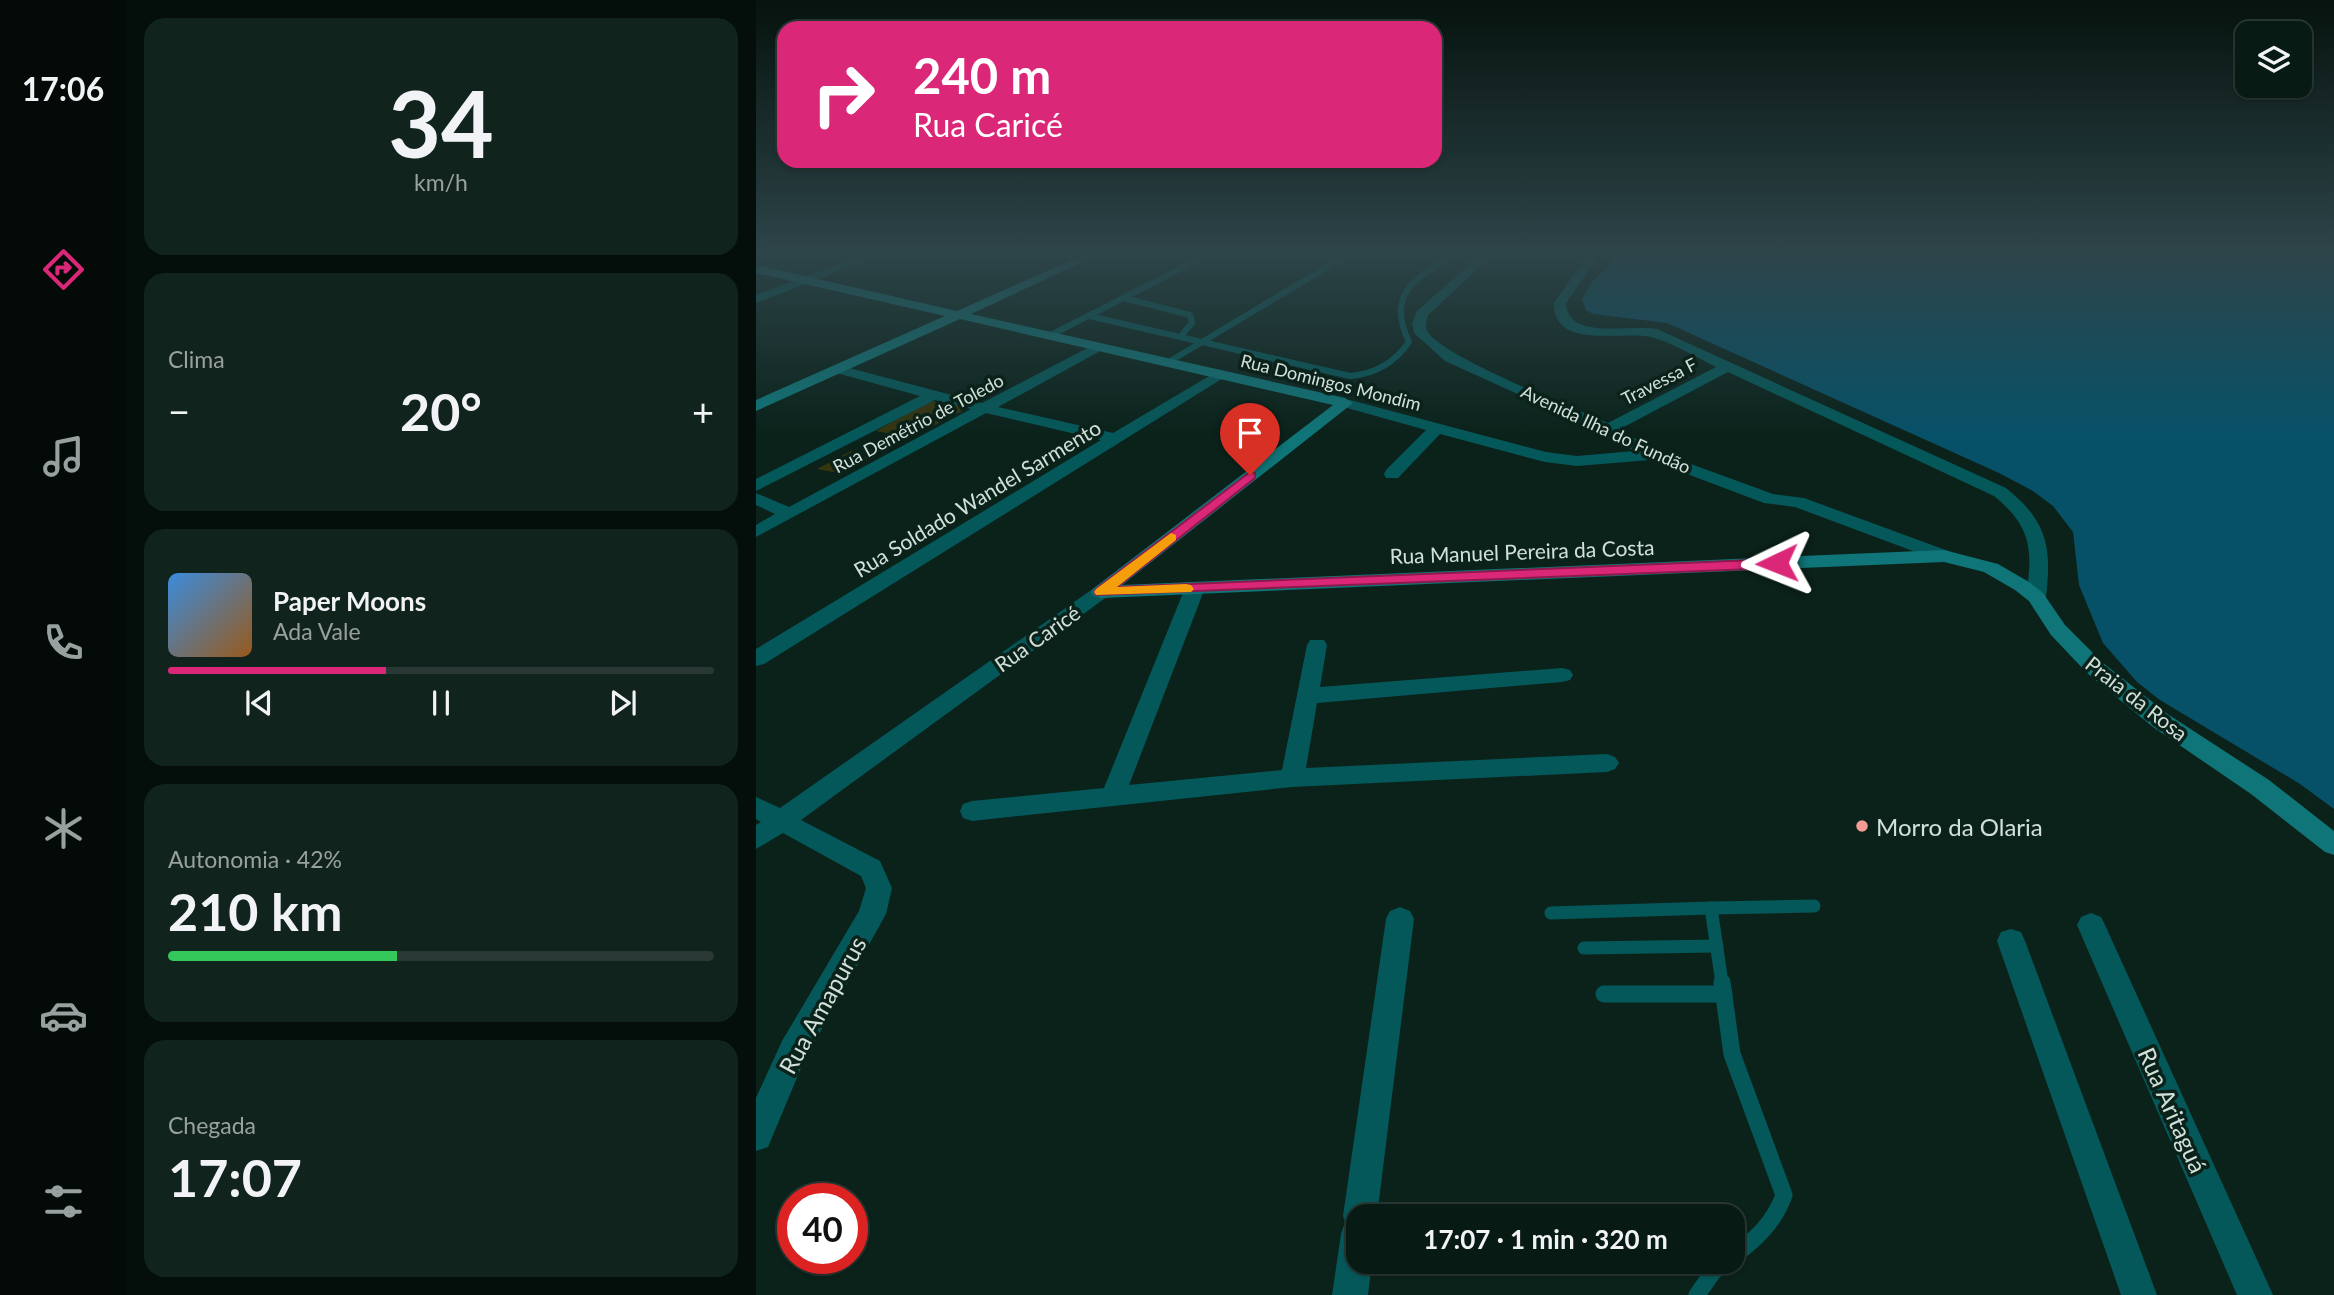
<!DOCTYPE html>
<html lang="pt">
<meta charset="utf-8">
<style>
:root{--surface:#081a14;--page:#11231d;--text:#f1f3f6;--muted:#98a1a0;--line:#293834;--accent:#db2777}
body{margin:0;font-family:Lato,sans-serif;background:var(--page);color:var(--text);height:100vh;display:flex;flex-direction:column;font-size:26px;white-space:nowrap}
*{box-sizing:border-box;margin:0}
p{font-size:23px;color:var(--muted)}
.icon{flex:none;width:38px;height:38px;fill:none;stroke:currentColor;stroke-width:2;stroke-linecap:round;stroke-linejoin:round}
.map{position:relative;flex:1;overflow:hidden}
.panel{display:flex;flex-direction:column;gap:18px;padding:18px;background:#040e0b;width:630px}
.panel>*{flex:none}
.top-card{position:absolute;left:21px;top:21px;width:665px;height:147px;border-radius:21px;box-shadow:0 2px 5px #0004,0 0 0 2px var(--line);background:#db2777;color:#fff;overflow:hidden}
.buttons{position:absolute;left:1479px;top:21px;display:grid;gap:14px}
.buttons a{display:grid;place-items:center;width:77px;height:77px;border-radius:14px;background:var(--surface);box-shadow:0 2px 5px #0004,0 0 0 2px var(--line);font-size:35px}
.speed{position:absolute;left:21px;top:1183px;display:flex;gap:14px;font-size:35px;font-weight:700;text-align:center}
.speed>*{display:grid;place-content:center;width:91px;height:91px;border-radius:50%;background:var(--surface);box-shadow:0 2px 5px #0004,0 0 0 2px var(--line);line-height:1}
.speed .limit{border:10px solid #d22;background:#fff;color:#111}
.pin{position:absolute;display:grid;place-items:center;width:60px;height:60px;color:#fff;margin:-72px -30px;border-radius:50% 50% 50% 0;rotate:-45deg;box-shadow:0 0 7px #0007}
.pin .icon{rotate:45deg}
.me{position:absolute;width:77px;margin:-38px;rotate:268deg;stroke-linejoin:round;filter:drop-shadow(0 0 5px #0008)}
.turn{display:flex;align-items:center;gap:24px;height:147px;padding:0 21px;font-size:32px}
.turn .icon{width:91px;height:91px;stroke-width:2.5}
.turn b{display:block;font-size:49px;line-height:60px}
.big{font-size:52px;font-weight:700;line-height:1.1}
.panel .tile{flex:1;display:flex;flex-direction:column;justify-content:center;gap:10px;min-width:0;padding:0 24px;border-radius:21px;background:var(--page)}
.panel .dial{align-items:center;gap:0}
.dial b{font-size:91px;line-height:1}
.song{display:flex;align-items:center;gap:21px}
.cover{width:84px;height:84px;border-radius:10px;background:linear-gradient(135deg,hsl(210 70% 55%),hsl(30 70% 35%))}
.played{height:7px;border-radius:4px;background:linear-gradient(90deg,var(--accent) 40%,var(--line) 40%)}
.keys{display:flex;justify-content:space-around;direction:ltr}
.heat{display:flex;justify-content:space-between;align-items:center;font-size:38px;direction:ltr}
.charge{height:10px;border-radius:5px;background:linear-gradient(90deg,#34c759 42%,var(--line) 0)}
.trip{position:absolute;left:590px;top:1204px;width:399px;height:70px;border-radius:21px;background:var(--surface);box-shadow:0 2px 5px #0004,0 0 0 2px var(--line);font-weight:700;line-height:70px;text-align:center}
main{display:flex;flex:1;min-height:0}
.dock{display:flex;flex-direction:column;width:126px;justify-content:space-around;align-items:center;background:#030a08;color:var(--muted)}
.dock .icon{width:49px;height:49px}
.dock .on{color:var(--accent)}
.dock b{font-size:32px;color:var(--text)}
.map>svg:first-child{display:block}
</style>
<main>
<nav class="dock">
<b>17:06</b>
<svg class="icon on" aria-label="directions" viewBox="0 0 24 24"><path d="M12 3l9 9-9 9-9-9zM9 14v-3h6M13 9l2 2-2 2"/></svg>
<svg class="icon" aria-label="music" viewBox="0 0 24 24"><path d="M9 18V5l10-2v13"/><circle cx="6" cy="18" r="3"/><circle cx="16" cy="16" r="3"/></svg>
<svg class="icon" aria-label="phone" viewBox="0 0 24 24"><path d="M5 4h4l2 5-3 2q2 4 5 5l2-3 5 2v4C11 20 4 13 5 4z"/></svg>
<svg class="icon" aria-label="climate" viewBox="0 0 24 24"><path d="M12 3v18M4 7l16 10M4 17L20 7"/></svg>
<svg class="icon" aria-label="car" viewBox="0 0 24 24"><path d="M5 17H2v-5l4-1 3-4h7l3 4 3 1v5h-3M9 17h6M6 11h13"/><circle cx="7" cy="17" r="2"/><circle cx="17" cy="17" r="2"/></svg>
<svg class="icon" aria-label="filters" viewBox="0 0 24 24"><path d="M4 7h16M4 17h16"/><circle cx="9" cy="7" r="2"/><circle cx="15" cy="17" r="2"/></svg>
</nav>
<section class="panel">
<div class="tile dial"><b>34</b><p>km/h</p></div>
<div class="tile"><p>Clima</p>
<div class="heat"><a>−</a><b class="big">20°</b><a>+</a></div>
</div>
<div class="tile">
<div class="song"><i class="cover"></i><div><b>Paper Moons</b><p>Ada Vale</p></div></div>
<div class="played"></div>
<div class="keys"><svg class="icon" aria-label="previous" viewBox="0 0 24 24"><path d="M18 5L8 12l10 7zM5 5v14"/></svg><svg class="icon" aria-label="pause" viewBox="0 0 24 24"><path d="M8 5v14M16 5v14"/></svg><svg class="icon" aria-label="next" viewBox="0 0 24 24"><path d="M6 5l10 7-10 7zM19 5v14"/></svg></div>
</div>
<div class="tile"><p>Autonomia · 42%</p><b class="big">210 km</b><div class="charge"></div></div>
<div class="tile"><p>Chegada</p><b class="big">17:07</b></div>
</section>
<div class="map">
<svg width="1578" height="1295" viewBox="0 0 1578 1295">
<rect width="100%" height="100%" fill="#0a221a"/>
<g fill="#34350f">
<path d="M174 401 214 407 154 438 120 431Z"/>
<path d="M95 451 114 459 82 473 61 469Z"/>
</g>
<path fill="#075168" d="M863 254H1578V809L1544 784 1404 700 1381 682 1347 643 1323 585 1317 532 1297 506 1277 491 1243 473 911 323 837 314 830 310 826 299 835 283Z"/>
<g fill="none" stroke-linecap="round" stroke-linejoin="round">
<g stroke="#05585a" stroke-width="6">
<path d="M368 298 434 315 436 323 424 337"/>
<path d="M333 316 594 376C619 374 639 362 653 342 629 292 661 278 699 254"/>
<path d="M293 336 453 254"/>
<path d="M411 363 593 254"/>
</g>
<g stroke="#05585a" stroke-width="13">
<path d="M955 908 1058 906"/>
<path d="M795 913 955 908 966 983"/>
<path d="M828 948 961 946"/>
</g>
<g stroke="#05585a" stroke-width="17">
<path d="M966 982 976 1054 1028 1195C1018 1223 999 1240 976 1257"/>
<path d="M848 994H968"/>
<path d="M941 1295 957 1272 970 1262"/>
</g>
<g fill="#05585a" fill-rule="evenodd">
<path d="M110 254H126L0 303V295Z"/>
<path d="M725 254H738L672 315C671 320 669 326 671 331 686 357 818 408 852 423L960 367C940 357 917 343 895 337 869 330 797 351 798 303L832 254H844L810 303C811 341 877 324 901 329L1250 488C1291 521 1296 546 1290 597L1287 601H1273L1270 597C1277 550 1276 527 1238 496L972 372 864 429 902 452 1017 494 1048 498 1195 552 1197 556 1195 560H1181L1039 507 1008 503 894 460 821 466 789 462 684 434 642 478H630L628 474 630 470 670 430 584 406 581 403 584 400H594L790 452 821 456 878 451 846 432 689 361 658 333 656 323 661 311Z"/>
<path d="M341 343 346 344V350L242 407 357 433 460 372H470L472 375 8 664 0 666V649L345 440 230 413 0 537V525L19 514 0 505V493L33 507 215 409 179 400 0 491V479L164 396 77 372 75 369 77 366 82 365 226 403Z"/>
<path d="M439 582 446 584 449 588 373 785 526 770 551 645 554 640H568L571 645 564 687 806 668 814 670 817 675 814 680 806 682 561 703 550 768 851 754 859 757 863 763 859 769 851 772 536 787 216 821 207 818 204 811 207 804 216 801 348 788 429 588 432 584Z"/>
<path d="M345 586 352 588 355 592 352 596 45 820 124 861 136 888 130 914 48 1061 12 1147 0 1151V1098L26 1041 103 911 110 888 105 876 27 833 0 849V825L5 822 0 819V797L24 808 338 588Z"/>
<path d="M644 907 654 911 658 919 621 1216H602V1262H616L612 1295H576L585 1234 589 1222 587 1216 630 919 634 911Z"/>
<path d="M1335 913 1345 917 1349 925 1517 1295H1481L1321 925 1325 917Z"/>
<path d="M1255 929 1265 932 1269 941 1401 1295H1365L1241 941 1245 932Z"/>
</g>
<path fill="#0f7578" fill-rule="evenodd" d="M329 254H344L215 314 589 398 597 403 366 585 1188 550 1242 564 1273 582 1287 593 1309 625 1347 663 1413 715 1513 780 1578 831V855L1569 852 1495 794 1397 727 1331 673 1295 635 1273 601 1259 590 1228 572 1188 562 345 598 338 596 335 592 338 588 577 405 204 319 0 411V400L189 316 0 273V265L201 311Z"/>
</g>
<linearGradient id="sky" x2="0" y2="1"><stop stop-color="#06130e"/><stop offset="0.58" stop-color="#2d4449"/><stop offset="1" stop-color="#2d4449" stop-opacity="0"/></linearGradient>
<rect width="1578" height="435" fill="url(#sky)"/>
<path fill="#db2777" stroke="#8e194d" stroke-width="2" d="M494 472 499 473V478L361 587 1021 559 1029 563 1021 568 340 595 338 592 340 589Z"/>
<path fill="#f59e0b" d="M415 533 420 535V540L361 587 430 584 435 585 438 589 435 592 340 595 338 592 340 589Z"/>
<circle fill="#f59c94" stroke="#0a221a" stroke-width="2.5" cx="1106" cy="826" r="7"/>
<g text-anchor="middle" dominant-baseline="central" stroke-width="7" stroke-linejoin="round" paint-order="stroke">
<g font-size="18" fill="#d2e0da" stroke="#0a221a">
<text transform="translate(903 381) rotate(-27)">Travessa F</text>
<text transform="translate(575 382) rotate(14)">Rua Domingos Mondim</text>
<text transform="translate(162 423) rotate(-28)">Rua Demétrio de Toledo</text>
<text transform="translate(850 429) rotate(25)">Avenida Ilha do Fundão</text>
</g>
<g font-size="21" fill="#d2e0da" stroke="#0a221a">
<text transform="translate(221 498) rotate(-31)">Rua Soldado Wandel Sarmento</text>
<text transform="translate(766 551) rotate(-2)">Rua Manuel Pereira da Costa</text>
<text transform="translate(281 638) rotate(-35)">Rua Caricé</text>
<text transform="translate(1381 698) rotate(38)">Praia da Rosa</text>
</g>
<g font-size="24" fill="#d2e0da" stroke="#0a221a" text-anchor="start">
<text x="1120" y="826">Morro da Olaria</text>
</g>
<g font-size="24" fill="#d2e0da" stroke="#0a221a">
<text transform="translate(66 1005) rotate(-61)">Rua Amapurus</text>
<text transform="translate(1417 1110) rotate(66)">Rua Aritaguá</text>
</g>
</g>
</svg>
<div class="buttons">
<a><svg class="icon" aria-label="layers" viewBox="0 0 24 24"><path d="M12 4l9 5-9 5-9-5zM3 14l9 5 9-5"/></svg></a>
</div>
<div class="speed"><div class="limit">40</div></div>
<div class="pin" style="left:494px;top:475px;background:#d93025"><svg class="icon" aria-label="arrive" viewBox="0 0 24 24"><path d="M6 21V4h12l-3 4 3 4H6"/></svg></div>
<svg class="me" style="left:1021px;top:563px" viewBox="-20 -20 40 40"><path d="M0-17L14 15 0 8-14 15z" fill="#db2777" stroke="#fff" stroke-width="4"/></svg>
<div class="trip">17:07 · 1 min · 320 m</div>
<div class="top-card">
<div class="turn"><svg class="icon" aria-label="right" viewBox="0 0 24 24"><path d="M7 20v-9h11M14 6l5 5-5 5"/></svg><div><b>240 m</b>Rua Caricé</div></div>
</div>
</div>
</main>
